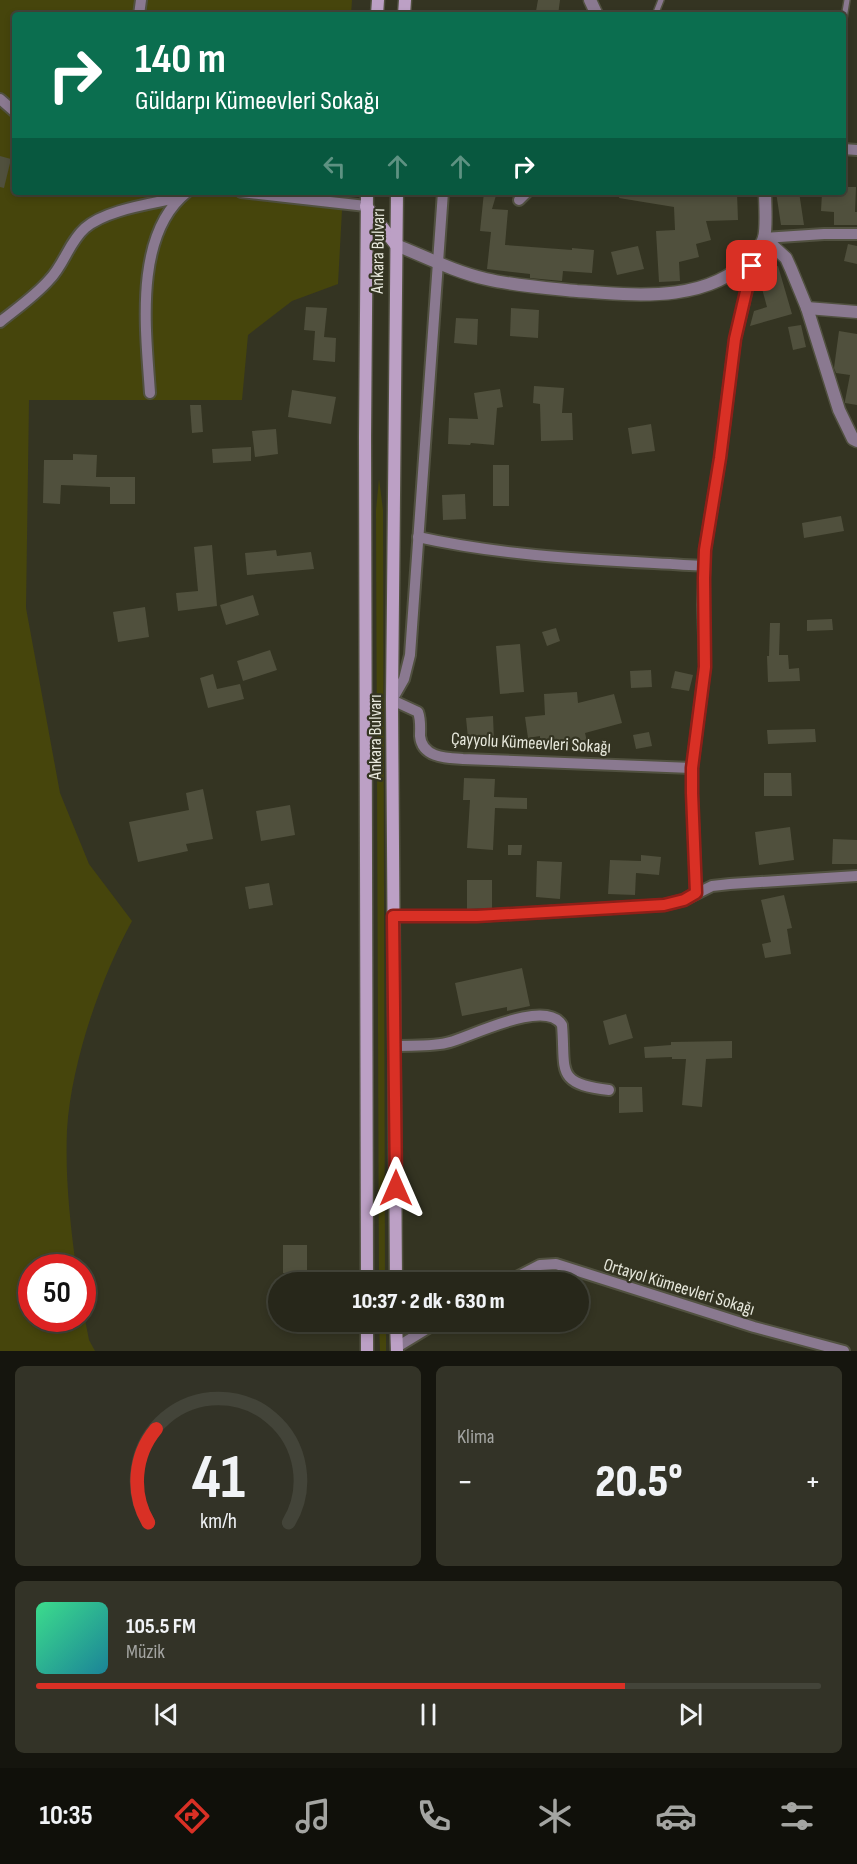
<!DOCTYPE html>
<html lang="tr">
<meta charset="utf-8">
<style>
:root{--surface:#27271a;--page:#333327;--text:#f1f3f6;--muted:#a4a5a2;--line:#434439;--accent:#d93025}
body{margin:0;font-family:"Sofia Sans Condensed",sans-serif;background:var(--page);color:var(--text);height:100vh;display:flex;flex-direction:column;font-size:22px;white-space:nowrap}
*{box-sizing:border-box;margin:0}
p{font-size:20px;color:var(--muted)}
.icon{flex:none;width:33px;height:33px;fill:none;stroke:currentColor;stroke-width:2;stroke-linecap:round;stroke-linejoin:round}
.map{position:relative;height:1351px;overflow:hidden}
.side{display:flex;flex-direction:column;gap:15px;padding:15px;background:#15150e;flex:1}
.side>*{flex:none}
.banner{position:absolute;left:12px;top:12px;width:834px;height:183px;border-radius:6px;box-shadow:0 3px 9px #0003,0 0 0 2px var(--line);background:#0b6e4f;color:#fff;overflow:hidden}
.speed{position:absolute;left:18px;top:1254px;display:flex;gap:12px;font-size:30px;font-weight:700;text-align:center}
.speed>*{display:grid;place-content:center;width:78px;height:78px;border-radius:50%;background:var(--surface);box-shadow:0 3px 9px #0003,0 0 0 2px var(--line);line-height:1}
.speed .limit{border:9px solid #d22;background:#fff;color:#111}
.pin{position:absolute;display:grid;place-items:center;width:51px;height:51px;color:#fff;margin:-26px;border-radius:12px;box-shadow:0 3px 9px #0006}
.me{position:absolute;width:66px;margin:-33px;rotate:0deg;stroke-linejoin:round;filter:drop-shadow(0 0 4px #0008)}
.turn{display:flex;align-items:center;gap:21px;height:126px;padding:0 24px;font-size:27px}
.turn .icon{width:78px;height:78px;stroke-width:2.5}
.turn b{display:block;font-size:42px;line-height:51px}
.lanes{display:flex;align-items:center;height:57px;padding:0 24px;background:#0003;justify-content:center;gap:30px;direction:ltr}
.lanes .off{opacity:.35}
.big{font-size:45px;font-weight:800;line-height:1.1}
.side .card{flex:1;display:flex;flex-direction:column;justify-content:center;gap:9px;min-width:0;padding:0 21px;border-radius:9px;background:var(--page)}
.side .dial{align-items:center;gap:0}
.dial svg{height:156px;overflow:visible;fill:none;stroke:var(--line);stroke-width:7;stroke-linecap:round;text-anchor:middle}
.dial text{fill:var(--text);stroke:none}
.song{display:flex;align-items:center;gap:18px}
.cover{width:72px;height:72px;border-radius:9px;background:linear-gradient(135deg,hsl(150 70% 55%),hsl(190 70% 35%))}
.played{height:6px;border-radius:3px;background:linear-gradient(90deg,var(--accent) 75%,var(--line) 75%)}
.keys{display:flex;justify-content:space-around;direction:ltr}
.heat{display:flex;justify-content:space-between;align-items:center;font-size:33px;direction:ltr}
.side .tiles{flex:1;display:grid;gap:15px;grid-template-columns:1fr 1fr}
.card:last-child{grid-column:span 2}
.trip{position:absolute;left:268px;top:1272px;width:321px;height:60px;border-radius:30px;background:var(--surface);box-shadow:0 3px 9px #0003,0 0 0 2px var(--line);font-weight:800;line-height:60px;text-align:center}
.tab-bar{display:flex;height:96px;justify-content:space-around;align-items:center;background:#10100a;color:var(--muted)}
.tab-bar .icon{width:42px;height:42px}
.tab-bar .active{color:var(--accent)}
.tab-bar b{font-size:27px;color:var(--text)}
.map>svg:first-child{display:block}
</style>
<div class="map">
<svg width="857" height="1351" viewBox="0 0 857 1351">
<rect width="100%" height="100%" fill="#343422"/>
<g fill="#46450c">
<path d="M0 0H352L351 15H15V192H343L338 284 292 301 248 335 242 400H29L26 608 60 793 89 864 132 921C100 979 71 1064 67 1130 65 1176 70 1222 76 1267L32 1268V1318H82L83 1309 89 1340 95 1351H0Z"/>
<path d="M379 479 383 510 385 1282H379L376 510Z"/>
<path d="M379 1322H386V1351H380Z"/>
</g>
<g fill="#50503d">
<path d="M538 0H560L558 15 536 11Z"/>
<path d="M0 156 11 159 4 188 0 187Z"/>
<path d="M843 187H856L855 212H857V225H834V212L821 211 822 193 843 192Z"/>
<path d="M484 192H497L492 209 508 210 505 245 572 250V248L594 250 592 273 563 271 562 281 530 278V274L487 269 491 232 480 231Z"/>
<path d="M620 192H690V195L737 193 738 220 706 221 711 240 696 244 699 257 679 262 680 281 659 282 656 231 675 230 674 207 619 198Z"/>
<path d="M776 192H799L804 225H781Z"/>
<path d="M848 244 857 246V264L844 261Z"/>
<path d="M638 246 644 269 617 275 611 252Z"/>
<path d="M778 266 792 314 750 326 754 311 767 307 758 274 759 271Z"/>
<path d="M306 307 327 308 324 337 336 338 335 362 313 360 315 331 304 330Z"/>
<path d="M511 308 539 310 538 338 510 336Z"/>
<path d="M456 318 478 319 477 345 454 343Z"/>
<path d="M801 325 806 347 793 350 788 327Z"/>
<path d="M839 331 857 334V405L845 403V401L850 375 836 373 834 368Z"/>
<path d="M534 386 564 388 562 413H572L573 440 541 441 540 404 533 403Z"/>
<path d="M500 389 503 407 497 408 494 445 471 443 470 445 448 444 449 418 478 419 474 393Z"/>
<path d="M292 390 336 397 331 424 288 417Z"/>
<path d="M190 405H201L203 432 192 433Z"/>
<path d="M651 424 655 451 632 454 628 428Z"/>
<path d="M276 429 278 454 255 457 252 431Z"/>
<path d="M251 447V461L213 463 212 449Z"/>
<path d="M73 454 97 455 96 477H135V504H110V487L61 485 60 504 43 503 44 460H73Z"/>
<rect x="493" y="465" width="16" height="41"/>
<path d="M465 494 466 519 443 520 442 495Z"/>
<path d="M841 516 844 531 804 538 802 523Z"/>
<path d="M212 545 217 606 178 611 176 593 198 591 194 547Z"/>
<path d="M276 550 277 556 311 552 314 569 247 575 245 553Z"/>
<path d="M253 595 259 615 226 625 220 605Z"/>
<path d="M145 607 149 637 118 642 113 612Z"/>
<path d="M832 619 833 630 807 631V620Z"/>
<path d="M770 623H780L779 655H788L789 669 799 668 800 681 768 682 767 656H769Z"/>
<path d="M556 628 560 641 547 646 542 632Z"/>
<path d="M520 644 524 692 500 694 496 646Z"/>
<path d="M270 650 277 670 243 681 237 661Z"/>
<path d="M651 670 652 687 631 688 630 671Z"/>
<path d="M675 671 693 675 689 691 671 688Z"/>
<path d="M213 674 217 689 240 684 244 699 208 708 200 678Z"/>
<path d="M577 692 578 703 614 694 622 723 585 733 588 746 573 749 571 739 540 742V736L528 738 525 717 545 715 544 694Z"/>
<path d="M493 716 494 741 479 742V738H468L466 718Z"/>
<path d="M815 729 816 742 768 744 767 730Z"/>
<path d="M649 732 652 746 636 749 633 735Z"/>
<path d="M764 773H791L792 796H764Z"/>
<path d="M464 778 495 779 494 797 527 798V809L495 808 493 850 467 848 470 800H463Z"/>
<path d="M203 789 213 839 186 844 188 851 138 862 129 822 189 810 186 793Z"/>
<path d="M290 805 295 835 261 841 256 811Z"/>
<path d="M790 827 794 860 759 865 755 832Z"/>
<path d="M833 839 857 840V864H832Z"/>
<path d="M508 845H522L521 855H508Z"/>
<path d="M641 855 661 857 659 875 636 873 635 895 608 894 610 860 641 861Z"/>
<path d="M537 861 562 862 560 899 536 897Z"/>
<path d="M467 880H492V908L467 909Z"/>
<path d="M269 883 273 905 249 909 245 887Z"/>
<path d="M784 895 792 928 787 929 791 954 765 958 762 944 771 942 761 900Z"/>
<path d="M522 968 530 1006 507 1011V1007L462 1016 455 983Z"/>
<path d="M626 1014 633 1038 609 1045 603 1021Z"/>
<path d="M732 1041V1058L706 1059 702 1107 682 1105 686 1059H672V1057L645 1058 644 1047 671 1045V1042Z"/>
<path d="M619 1087H642L643 1112 619 1113Z"/>
<rect x="283" y="1245" width="24" height="28"/>
</g>
<g fill="none" stroke-linecap="round" stroke-linejoin="round">
<g stroke="#515140" stroke-width="8">
<g id="service">
<path d="M655 15 661 0"/>
<path d="M843 24 847 0"/>
</g>
</g>
<g stroke="#515140" stroke-width="14">
<g id="minor">
<path d="M139 15 141 0"/>
<path d="M0 99 15 112"/>
<path d="M843 149 857 150"/>
<path d="M241 192 366 206"/>
<path d="M443 192 410 655 404 679 392 700 418 712C421 720 420 728 420 736 422 758 447 758 463 759L692 768"/>
<path d="M519 200 527 192"/>
<path d="M764 238 824 234H857"/>
<path d="M0 322C16 309 35 296 49 280 64 265 69 242 85 228 107 209 153 204 181 197"/>
<path d="M150 393C146 332 133 235 187 192"/>
<path d="M418 537C512 558 608 560 704 566"/>
<path d="M696 893 692 793V768L705 667 703 605 705 550 720 458 735 339 756 251"/>
<path d="M394 916H477L664 905 684 900 712 886 730 884 857 876"/>
<path d="M395 1046C413 1045 433 1047 450 1042 472 1036 546 998 562 1025 566 1070 554 1084 609 1090"/>
<path d="M507 1282 540 1265 556 1264 754 1327 844 1351"/>
<path d="M397 1347 438 1322"/>
</g>
</g>
<g stroke="#515140" stroke-width="15">
<g id="tertiary">
<path d="M590 0 597 15"/>
<path d="M764 238 786 258 791 269 807 308 839 410 853 439 857 441"/>
<path d="M396 245C426 257 455 272 486 279 516 286 547 288 577 291 634 295 708 304 751 257 755 252 762 245 764 238 767 226 765 205 765 192"/>
<path d="M807 308 857 312"/>
</g>
</g>
<g stroke="#515140" stroke-width="15">
<g id="secondary">
<path d="M377 15 378 0"/>
<path d="M404 15 405 0"/>
<path d="M367 192 365 437 367 1282"/>
<path d="M366 206 396 245"/>
<path d="M396 1282 392 700 397 192"/>
<path d="M367 1322V1351"/>
<path d="M396 1322 397 1351"/>
</g>
</g>
<use href="#service" stroke="#8a7990" stroke-width="5"/>
<use href="#minor" stroke="#8a7990" stroke-width="10"/>
<use href="#tertiary" stroke="#8a7990" stroke-width="12"/>
<use href="#secondary" stroke="#bca0c5" stroke-width="12"/>
</g>
<g fill="none" stroke-linecap="round" stroke-linejoin="round">
<g stroke="#8d1f18" stroke-width="15">
<path id="route" d="M396 1188 393 916H477L664 905 684 900 696 893 692 793V768L705 667 704 578 705 550 720 458 735 339 752 266"/>
</g>
<use href="#route" stroke="#d93025" stroke-width="10"/>
</g>
<g text-anchor="middle" dominant-baseline="central" stroke-width="4.5" stroke-linejoin="round" paint-order="stroke">
<g font-size="18" fill="#e7e8dc" stroke="#343422">
<text transform="translate(378 251) rotate(-89)">Ankara Bulvarı</text>
<text transform="translate(375 737) rotate(-90)">Ankara Bulvarı</text>
<text transform="translate(531 743) rotate(3)">Çayyolu Kümeevleri Sokağı</text>
<text transform="translate(679 1287) rotate(17)">Ortayol Kümeevleri Sokağı</text>
</g>
</g>
</svg>
<div class="speed"><div class="limit">50</div></div>
<div class="pin" style="left:752px;top:266px;background:#d93025"><svg class="icon" aria-label="arrive" viewBox="0 0 24 24"><path d="M6 21V4h12l-3 4 3 4H6"/></svg></div>
<svg class="me" style="left:396px;top:1188px" viewBox="-20 -20 40 40"><path d="M0-17L14 15 0 8-14 15z" fill="#d93025" stroke="#fff" stroke-width="4"/></svg>
<div class="trip">10:37 · 2 dk · 630 m</div>
<div class="banner">
<div class="turn"><svg class="icon" aria-label="right" viewBox="0 0 24 24"><path d="M7 20v-9h11M14 6l5 5-5 5"/></svg><div><b>140 m</b>Güldarpı Kümeevleri Sokağı</div></div>
<div class="lanes"><svg class="icon off" aria-label="left" viewBox="0 0 24 24"><path d="M17 20v-9H6M10 6l-5 5 5 5"/></svg><svg class="icon off" aria-label="ahead" viewBox="0 0 24 24"><path d="M12 20V5M6 11l6-6 6 6"/></svg><svg class="icon off" aria-label="ahead" viewBox="0 0 24 24"><path d="M12 20V5M6 11l6-6 6 6"/></svg><svg class="icon" aria-label="right" viewBox="0 0 24 24"><path d="M7 20v-9h11M14 6l5 5-5 5"/></svg></div>
</div>
</div>
<section class="side">
<div class="tiles">
<div class="card dial"><svg viewBox="0 0 100 80">
<path d="M14 69A42 42 0 1 1 86 69"/>
<path d="M14 69A42 42 0 0 1 18 21" stroke="#d93025"/>
<text x="50" y="56" font-size="32" font-weight="700">41</text>
<text x="50" y="72" font-size="11">km/h</text>
</svg></div>
<div class="card"><p>Klima</p>
<div class="heat"><a>−</a><b class="big">20.5°</b><a>+</a></div>
</div>
<div class="card">
<div class="song"><i class="cover"></i><div><b>105.5 FM</b><p>Müzik</p></div></div>
<div class="played"></div>
<div class="keys"><svg class="icon" aria-label="previous" viewBox="0 0 24 24"><path d="M18 5L8 12l10 7zM5 5v14"/></svg><svg class="icon" aria-label="pause" viewBox="0 0 24 24"><path d="M8 5v14M16 5v14"/></svg><svg class="icon" aria-label="next" viewBox="0 0 24 24"><path d="M6 5l10 7-10 7zM19 5v14"/></svg></div>
</div>
</div>
</section>
<nav class="tab-bar">
<b>10:35</b>
<svg class="icon active" aria-label="directions" viewBox="0 0 24 24"><path d="M12 3l9 9-9 9-9-9zM9 14v-3h6M13 9l2 2-2 2"/></svg>
<svg class="icon" aria-label="music" viewBox="0 0 24 24"><path d="M9 18V5l10-2v13"/><circle cx="6" cy="18" r="3"/><circle cx="16" cy="16" r="3"/></svg>
<svg class="icon" aria-label="phone" viewBox="0 0 24 24"><path d="M5 4h4l2 5-3 2q2 4 5 5l2-3 5 2v4C11 20 4 13 5 4z"/></svg>
<svg class="icon" aria-label="climate" viewBox="0 0 24 24"><path d="M12 3v18M4 7l16 10M4 17L20 7"/></svg>
<svg class="icon" aria-label="car" viewBox="0 0 24 24"><path d="M5 17H2v-5l4-1 3-4h7l3 4 3 1v5h-3M9 17h6M6 11h13"/><circle cx="7" cy="17" r="2"/><circle cx="17" cy="17" r="2"/></svg>
<svg class="icon" aria-label="filters" viewBox="0 0 24 24"><path d="M4 7h16M4 17h16"/><circle cx="9" cy="7" r="2"/><circle cx="15" cy="17" r="2"/></svg>
</nav>
